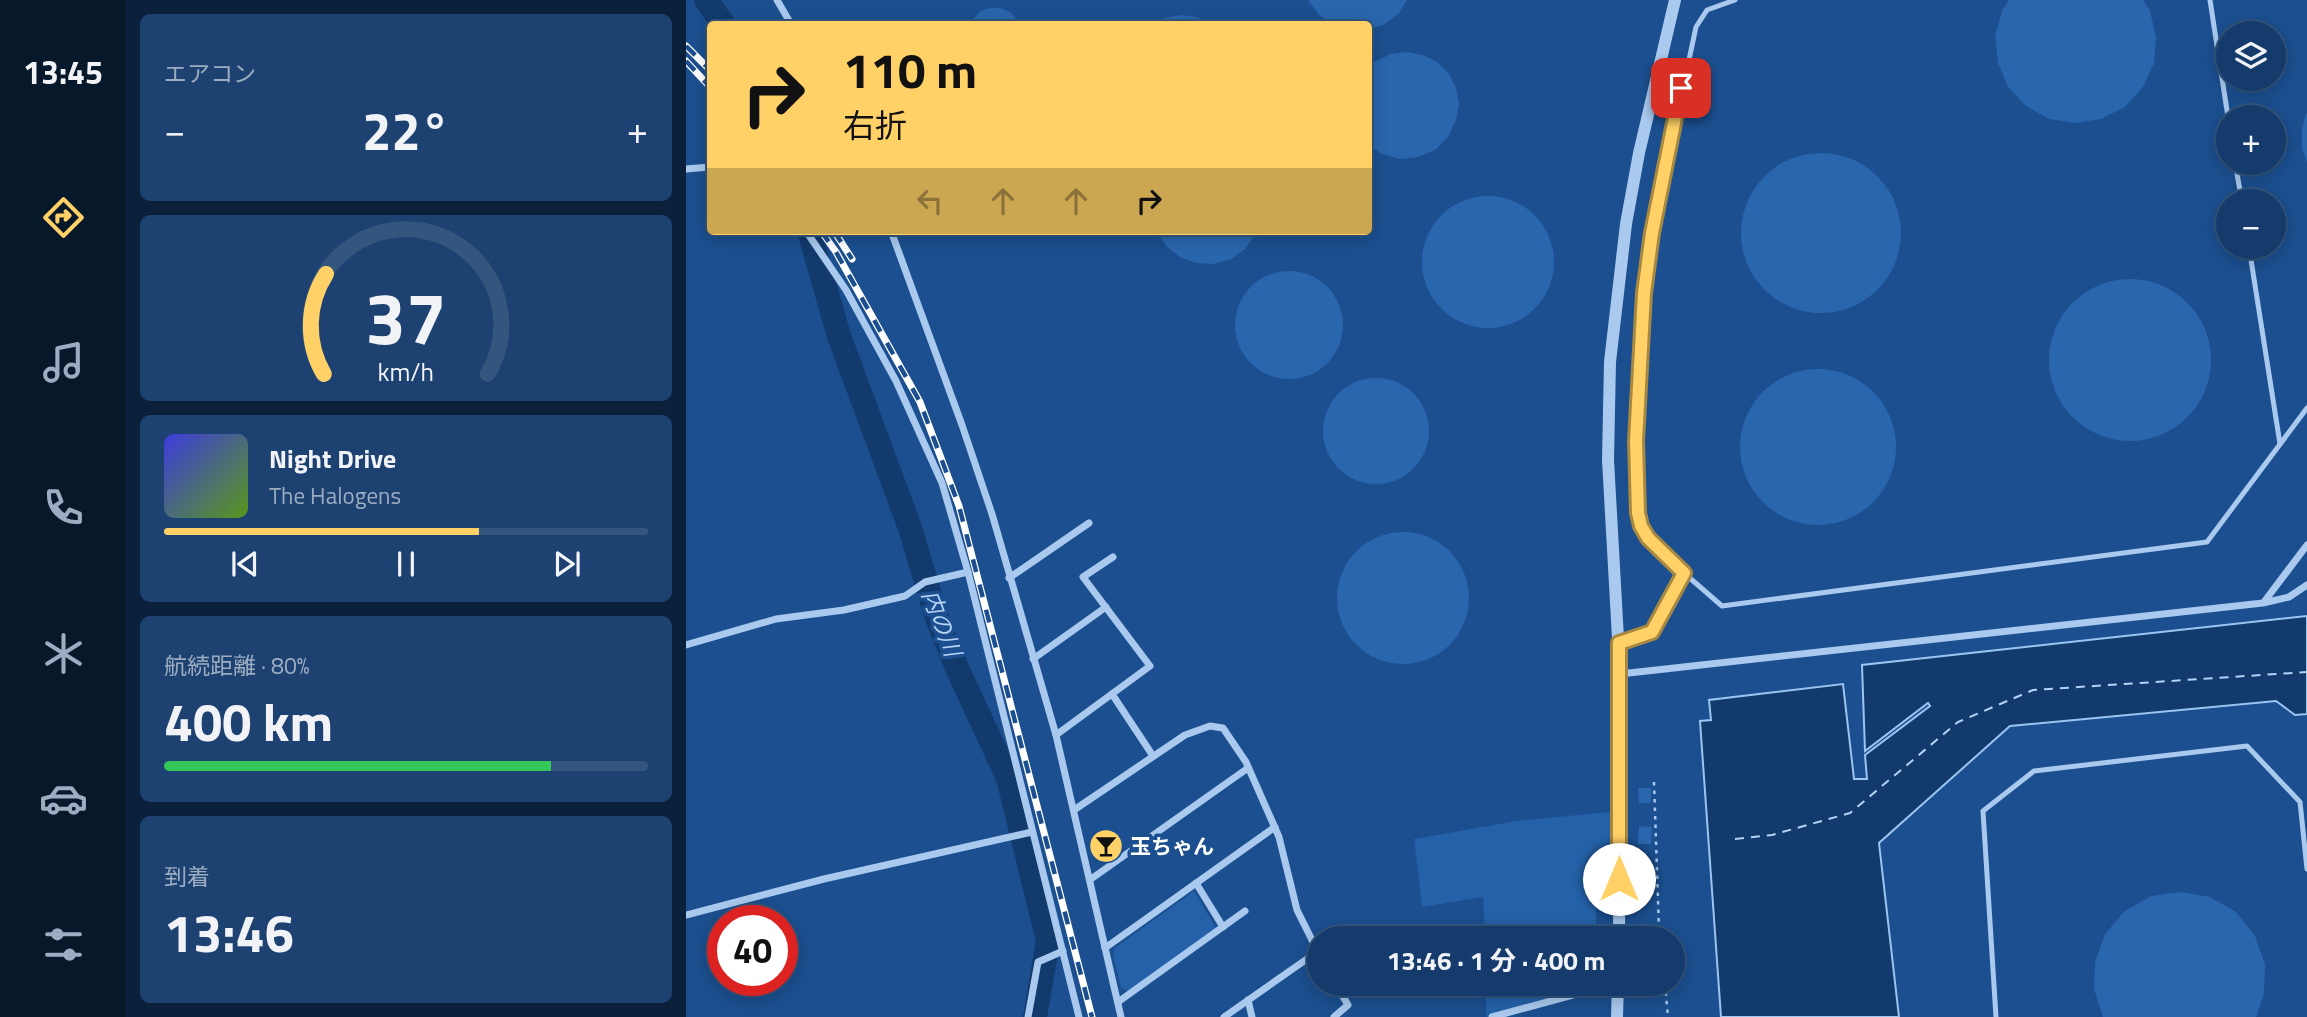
<!DOCTYPE html>
<html lang="ja">
<meta charset="utf-8">
<style>
:root{--surface:#143b6b;--page:#1d4271;--text:#f1f3f6;--muted:#9dadc1;--line:#33557e;--accent:#ffd166}
body{margin:0;font-family:"Titillium Web","Noto Sans JP",sans-serif;background:var(--page);color:var(--text);height:100vh;display:flex;flex-direction:column;font-size:26px;white-space:nowrap}
*{box-sizing:border-box;margin:0}
p{font-size:23px;color:var(--muted)}
.icon{flex:none;width:38px;height:38px;fill:none;stroke:currentColor;stroke-width:2;stroke-linecap:round;stroke-linejoin:round}
.map{position:relative;flex:1;overflow:hidden}
.sheet{display:flex;flex-direction:column;gap:14px;padding:14px;background:#0b203b;width:560px}
.sheet>*{flex:none}
.hud{position:absolute;left:21px;top:21px;width:665px;height:214px;border-radius:7px;box-shadow:0 4px 18px #0003,0 0 0 2px var(--line);background:#ffd166;color:#111;overflow:hidden}
.tools{position:absolute;left:1530px;top:21px;display:grid;gap:14px}
.tools a{display:grid;place-items:center;width:70px;height:70px;border-radius:50%;background:var(--surface);box-shadow:0 4px 18px #0003,0 0 0 2px var(--line);font-size:35px}
.speed{position:absolute;left:21px;top:905px;display:flex;gap:14px;font-size:35px;font-weight:700;text-align:center}
.speed>*{display:grid;place-content:center;width:91px;height:91px;border-radius:50%;background:var(--surface);box-shadow:0 4px 18px #0003,0 0 0 2px var(--line);line-height:1}
.speed .limit{border:10px solid #d22;background:#fff;color:#111}
.pin{position:absolute;display:grid;place-items:center;width:60px;height:60px;color:#fff;margin:-30px;border-radius:14px;box-shadow:0 4px 10px #0006}
.me{position:absolute;width:77px;margin:-38px;rotate:0deg;stroke-linejoin:round;filter:drop-shadow(0 0 5px #0008)}
.turn{display:flex;align-items:center;gap:24px;height:147px;padding:0 21px;font-size:32px}
.turn .icon{width:91px;height:91px;stroke-width:2.5}
.turn b{display:block;font-size:49px;line-height:60px}
.lanes{display:flex;align-items:center;height:66px;padding:0 21px;background:#0003;justify-content:center;gap:35px;direction:ltr}
.lanes .off{opacity:.35}
.big{font-size:52px;font-weight:700;line-height:1.1}
.sheet .tile{flex:1;display:flex;flex-direction:column;justify-content:center;gap:10px;min-width:0;padding:0 24px;border-radius:10px;background:var(--page)}
.sheet .dial{align-items:center;gap:0}
.dial svg{height:182px;overflow:visible;fill:none;stroke:var(--line);stroke-width:7;stroke-linecap:round;text-anchor:middle}
.dial text{fill:var(--text);stroke:none}
.song{display:flex;align-items:center;gap:21px}
.cover{width:84px;height:84px;border-radius:10px;background:linear-gradient(135deg,hsl(240 70% 55%),hsl(90 70% 35%))}
.played{height:7px;border-radius:4px;background:linear-gradient(90deg,var(--accent) 65%,var(--line) 65%)}
.keys{display:flex;justify-content:space-around;direction:ltr}
.heat{display:flex;justify-content:space-between;align-items:center;font-size:38px;direction:ltr}
.charge{height:10px;border-radius:5px;background:linear-gradient(90deg,#34c759 80%,var(--line) 0)}
.trip{position:absolute;left:621px;top:926px;width:378px;height:70px;border-radius:35px;background:var(--surface);box-shadow:0 4px 18px #0003,0 0 0 2px var(--line);font-weight:700;line-height:70px;text-align:center}
main{display:flex;flex:1;min-height:0}
.tabs{display:flex;flex-direction:column;width:126px;justify-content:space-around;align-items:center;background:#08182b;color:var(--muted)}
.tabs .icon{width:49px;height:49px}
.tabs .current{color:var(--accent)}
.tabs b{font-size:32px;color:var(--text)}
.map>svg:first-child{display:block}
</style>
<main>
<nav class="tabs">
<b>13:45</b>
<svg class="icon current" aria-label="directions" viewBox="0 0 24 24"><path d="M12 3l9 9-9 9-9-9zM9 14v-3h6M13 9l2 2-2 2"/></svg>
<svg class="icon" aria-label="music" viewBox="0 0 24 24"><path d="M9 18V5l10-2v13"/><circle cx="6" cy="18" r="3"/><circle cx="16" cy="16" r="3"/></svg>
<svg class="icon" aria-label="phone" viewBox="0 0 24 24"><path d="M5 4h4l2 5-3 2q2 4 5 5l2-3 5 2v4C11 20 4 13 5 4z"/></svg>
<svg class="icon" aria-label="climate" viewBox="0 0 24 24"><path d="M12 3v18M4 7l16 10M4 17L20 7"/></svg>
<svg class="icon" aria-label="car" viewBox="0 0 24 24"><path d="M5 17H2v-5l4-1 3-4h7l3 4 3 1v5h-3M9 17h6M6 11h13"/><circle cx="7" cy="17" r="2"/><circle cx="17" cy="17" r="2"/></svg>
<svg class="icon" aria-label="filters" viewBox="0 0 24 24"><path d="M4 7h16M4 17h16"/><circle cx="9" cy="7" r="2"/><circle cx="15" cy="17" r="2"/></svg>
</nav>
<section class="sheet">
<div class="tile"><p>エアコン</p>
<div class="heat"><a>−</a><b class="big">22°</b><a>+</a></div>
</div>
<div class="tile dial"><svg viewBox="0 0 100 80">
<path d="M14 69A42 42 0 1 1 86 69"/>
<path d="M14 69A42 42 0 0 1 15 25" stroke="#ffd166"/>
<text x="50" y="56" font-size="32" font-weight="700">37</text>
<text x="50" y="72" font-size="11">km/h</text>
</svg></div>
<div class="tile">
<div class="song"><i class="cover"></i><div><b>Night Drive</b><p>The Halogens</p></div></div>
<div class="played"></div>
<div class="keys"><svg class="icon" aria-label="previous" viewBox="0 0 24 24"><path d="M18 5L8 12l10 7zM5 5v14"/></svg><svg class="icon" aria-label="pause" viewBox="0 0 24 24"><path d="M8 5v14M16 5v14"/></svg><svg class="icon" aria-label="next" viewBox="0 0 24 24"><path d="M6 5l10 7-10 7zM19 5v14"/></svg></div>
</div>
<div class="tile"><p>航続距離 · 80%</p><b class="big">400 km</b><div class="charge"></div></div>
<div class="tile"><p>到着</p><b class="big">13:46</b></div>
</section>
<div class="map">
<svg width="1621" height="1017" viewBox="0 0 1621 1017">
<rect width="100%" height="100%" fill="#1b4f8f"/>
<g fill="#2461a8">
<path d="M933 811V852L910 853V938H799L797 897 736 907 728 839 830 821Z"/>
<path d="M508 891 530 928 443 992 435 988 427 954 429 948Z"/>
<path d="M800 984H910V988L800 1017Z"/>
</g>
<path fill="#123a6d" stroke="#9cc4f0" stroke-width="2" d="M1621 616V714L1609 715 1590 701 1324 726 1193 843 1213 1017H1035L1014 721 1025 720 1023 700 1157 684 1168 779H1181L1179 755 1244 706 1242 703 1179 751 1176 665Z"/>
<g fill="none" stroke-linecap="round" stroke-linejoin="round">
<g stroke="#123a6d" stroke-width="24">
<path d="M20 0 37 24"/>
<path d="M123 231 153 336 224 528 250 615 271 668 322 778 362 941 349 1017"/>
</g>
<path stroke="#b5d3f5" stroke-width="2" stroke-dasharray="9 7" stroke-linecap="butt" d="M1049 839 1086 835 1164 813 1272 722 1347 690 1621 672"/>
</g>
<g fill="#2a66ad">
<path d="M622 0H721L713 13 699 24 682 30V24H647L633 15Z"/>
<path d="M1323 0H1457L1464 11 1470 37 1468 63 1457 87 1439 107 1415 119 1389 123 1363 119 1340 106 1322 87 1312 63 1309 36 1316 11Z"/>
<path d="M304 8H314L324 12 335 24H282L295 11Z"/>
<path d="M495 15 511 17 527 24H467L478 18Z"/>
<path d="M721 52 737 55 751 62 763 74 770 88 773 104 770 120 762 137 749 150 732 157 714 159 696 154 682 145V67L688 62 705 54Z"/>
<path d="M1620 114H1621V162L1616 149V129Z"/>
<circle cx="1135" cy="233" r="80"/>
<circle cx="802" cy="262" r="66"/>
<path d="M471 231H571L559 249 545 259 528 264 510 263 494 257 480 246Z"/>
<circle cx="603" cy="325" r="54"/>
<circle cx="1444" cy="360" r="81"/>
<circle cx="1132" cy="447" r="78"/>
<circle cx="690" cy="431" r="53"/>
<circle cx="717" cy="598" r="66"/>
<path d="M952 788H965V803H953Z"/>
<path d="M953 826 966 827 965 844H952Z"/>
<path d="M1495 892 1524 897 1550 912 1569 936 1579 964 1578 994 1570 1017H1417L1408 989 1409 962 1419 934 1439 911 1465 896Z"/>
</g>
<g fill="none" stroke-linecap="round" stroke-linejoin="round">
<g stroke="#a9c9ee" stroke-width="2.5" stroke-dasharray="3.5 5" stroke-linecap="butt">
<path d="M968 782 973 929"/>
<path d="M946 931 973 929 974 938"/>
<path d="M979 984 982 1017"/>
</g>
<g stroke="#a9c9ee" stroke-width="5">
<path d="M1524 0 1542 117"/>
<path d="M1549 163 1556 201"/>
<path d="M1563 247 1594 444"/>
<path d="M998 573 963 538 955 526 952 513 950 441 958 293 966 233 1010 27 1021 10 1049 0"/>
<path d="M933 643 966 632 998 573 1036 606 1521 542 1621 408"/>
<path d="M1310 1017 1297 811 1348 771 1561 746 1614 802 1621 869"/>
</g>
<g stroke="#a9c9ee" stroke-width="7">
<path d="M91 0 105 24"/>
<path d="M0 169 24 167"/>
<path d="M120 231 160 290 210 381 256 483 282 572 393 1017"/>
<path d="M205 231 276 425 306 514 370 735 435 1017"/>
<path d="M323 578 403 523"/>
<path d="M1578 602 1621 545"/>
<path d="M0 645 90 619 158 610 219 596 239 582 282 572"/>
<path d="M347 659 420 607"/>
<path d="M934 674 1577 603 1603 597 1621 585"/>
<path d="M426 694 467 756"/>
<path d="M370 735 464 666 397 577 427 557"/>
<path d="M388 810 499 735 524 726 537 728 560 762 593 837 611 910 634 956"/>
<path d="M405 879 562 768"/>
<path d="M510 883 537 927"/>
<path d="M0 915 138 879 346 832"/>
<path d="M419 948 589 827"/>
<path d="M562 1000 566 1017"/>
<path d="M432 1002 559 911"/>
<path d="M342 1017 352 962 377 951"/>
<path d="M538 1017 631 952"/>
<path d="M648 1017 662 1005 650 984"/>
<path d="M806 1017 927 984"/>
</g>
<g stroke="#a9c9ee" stroke-width="12">
<path d="M933 938 934 674 922 460 924 362 940 224 953 153 989 0"/>
<path d="M931 1017 932 984"/>
</g>
<g stroke="#fff" stroke-width="7">
<g id="rail">
<path d="M0 46 20 66"/>
<path d="M0 61 24 87"/>
<path d="M135 231 150 252 234 402 273 506 406 1017"/>
<path d="M148 231 166 259"/>
</g>
</g>
<use href="#rail" stroke="#1b4f8f" stroke-width="4.5" stroke-dasharray="13" stroke-linecap="butt"/>
</g>
<g fill="none" stroke-linecap="round" stroke-linejoin="round">
<g stroke="#a68842" stroke-width="18">
<path id="route" d="M933 879V643L966 632 998 573 962 538 955 526 952 513 950 441 958 293 966 233 995 88"/>
</g>
<use href="#route" stroke="#ffd166" stroke-width="12"/>
</g>
<defs>
<g id="bar-disc" transform="scale(1.75)"><circle r="9.5" fill="#ffd166" stroke="#1b4f8f"/><path d="M-6-5H6L.8 .8V4.5H3.5V6h-7V4.5H-.8V.8Z" fill="#111"/></g>
</defs>
<g fill-rule="evenodd">
<use href="#bar-disc" x="420" y="846"/>
</g>
<g text-anchor="middle" dominant-baseline="central" stroke-width="7" stroke-linejoin="round" paint-order="stroke">
<g font-size="21" font-weight="bold" fill="#fff" stroke="#1b4f8f" text-anchor="start">
<text x="444" y="846">玉ちゃん</text>
</g>
<g font-size="23" font-style="italic" fill="#b5d3f5" stroke="#1b4f8f">
<text transform="translate(256 623) rotate(69)">内の川</text>
</g>
</g>
</svg>
<div class="tools">
<a><svg class="icon" aria-label="layers" viewBox="0 0 24 24"><path d="M12 4l9 5-9 5-9-5zM3 14l9 5 9-5"/></svg></a>
<a>+</a>
<a>−</a>
</div>
<div class="speed"><div class="limit">40</div></div>
<div class="pin" style="left:995px;top:88px;background:#d93025"><svg class="icon" aria-label="arrive" viewBox="0 0 24 24"><path d="M6 21V4h12l-3 4 3 4H6"/></svg></div>
<svg class="me" style="left:933px;top:879px" viewBox="-20 -20 40 40"><circle r="19" fill="#fff"/><path d="M0-13L10 11 0 6-10 11z" fill="#ffd166"/></svg>
<div class="trip">13:46 · 1 分 · 400 m</div>
<div class="hud">
<div class="turn"><svg class="icon" aria-label="right" viewBox="0 0 24 24"><path d="M7 20v-9h11M14 6l5 5-5 5"/></svg><div><b>110 m</b>右折</div></div>
<div class="lanes"><svg class="icon off" aria-label="left" viewBox="0 0 24 24"><path d="M17 20v-9H6M10 6l-5 5 5 5"/></svg><svg class="icon off" aria-label="ahead" viewBox="0 0 24 24"><path d="M12 20V5M6 11l6-6 6 6"/></svg><svg class="icon off" aria-label="ahead" viewBox="0 0 24 24"><path d="M12 20V5M6 11l6-6 6 6"/></svg><svg class="icon" aria-label="right" viewBox="0 0 24 24"><path d="M7 20v-9h11M14 6l5 5-5 5"/></svg></div>
</div>
</div>
</main>
